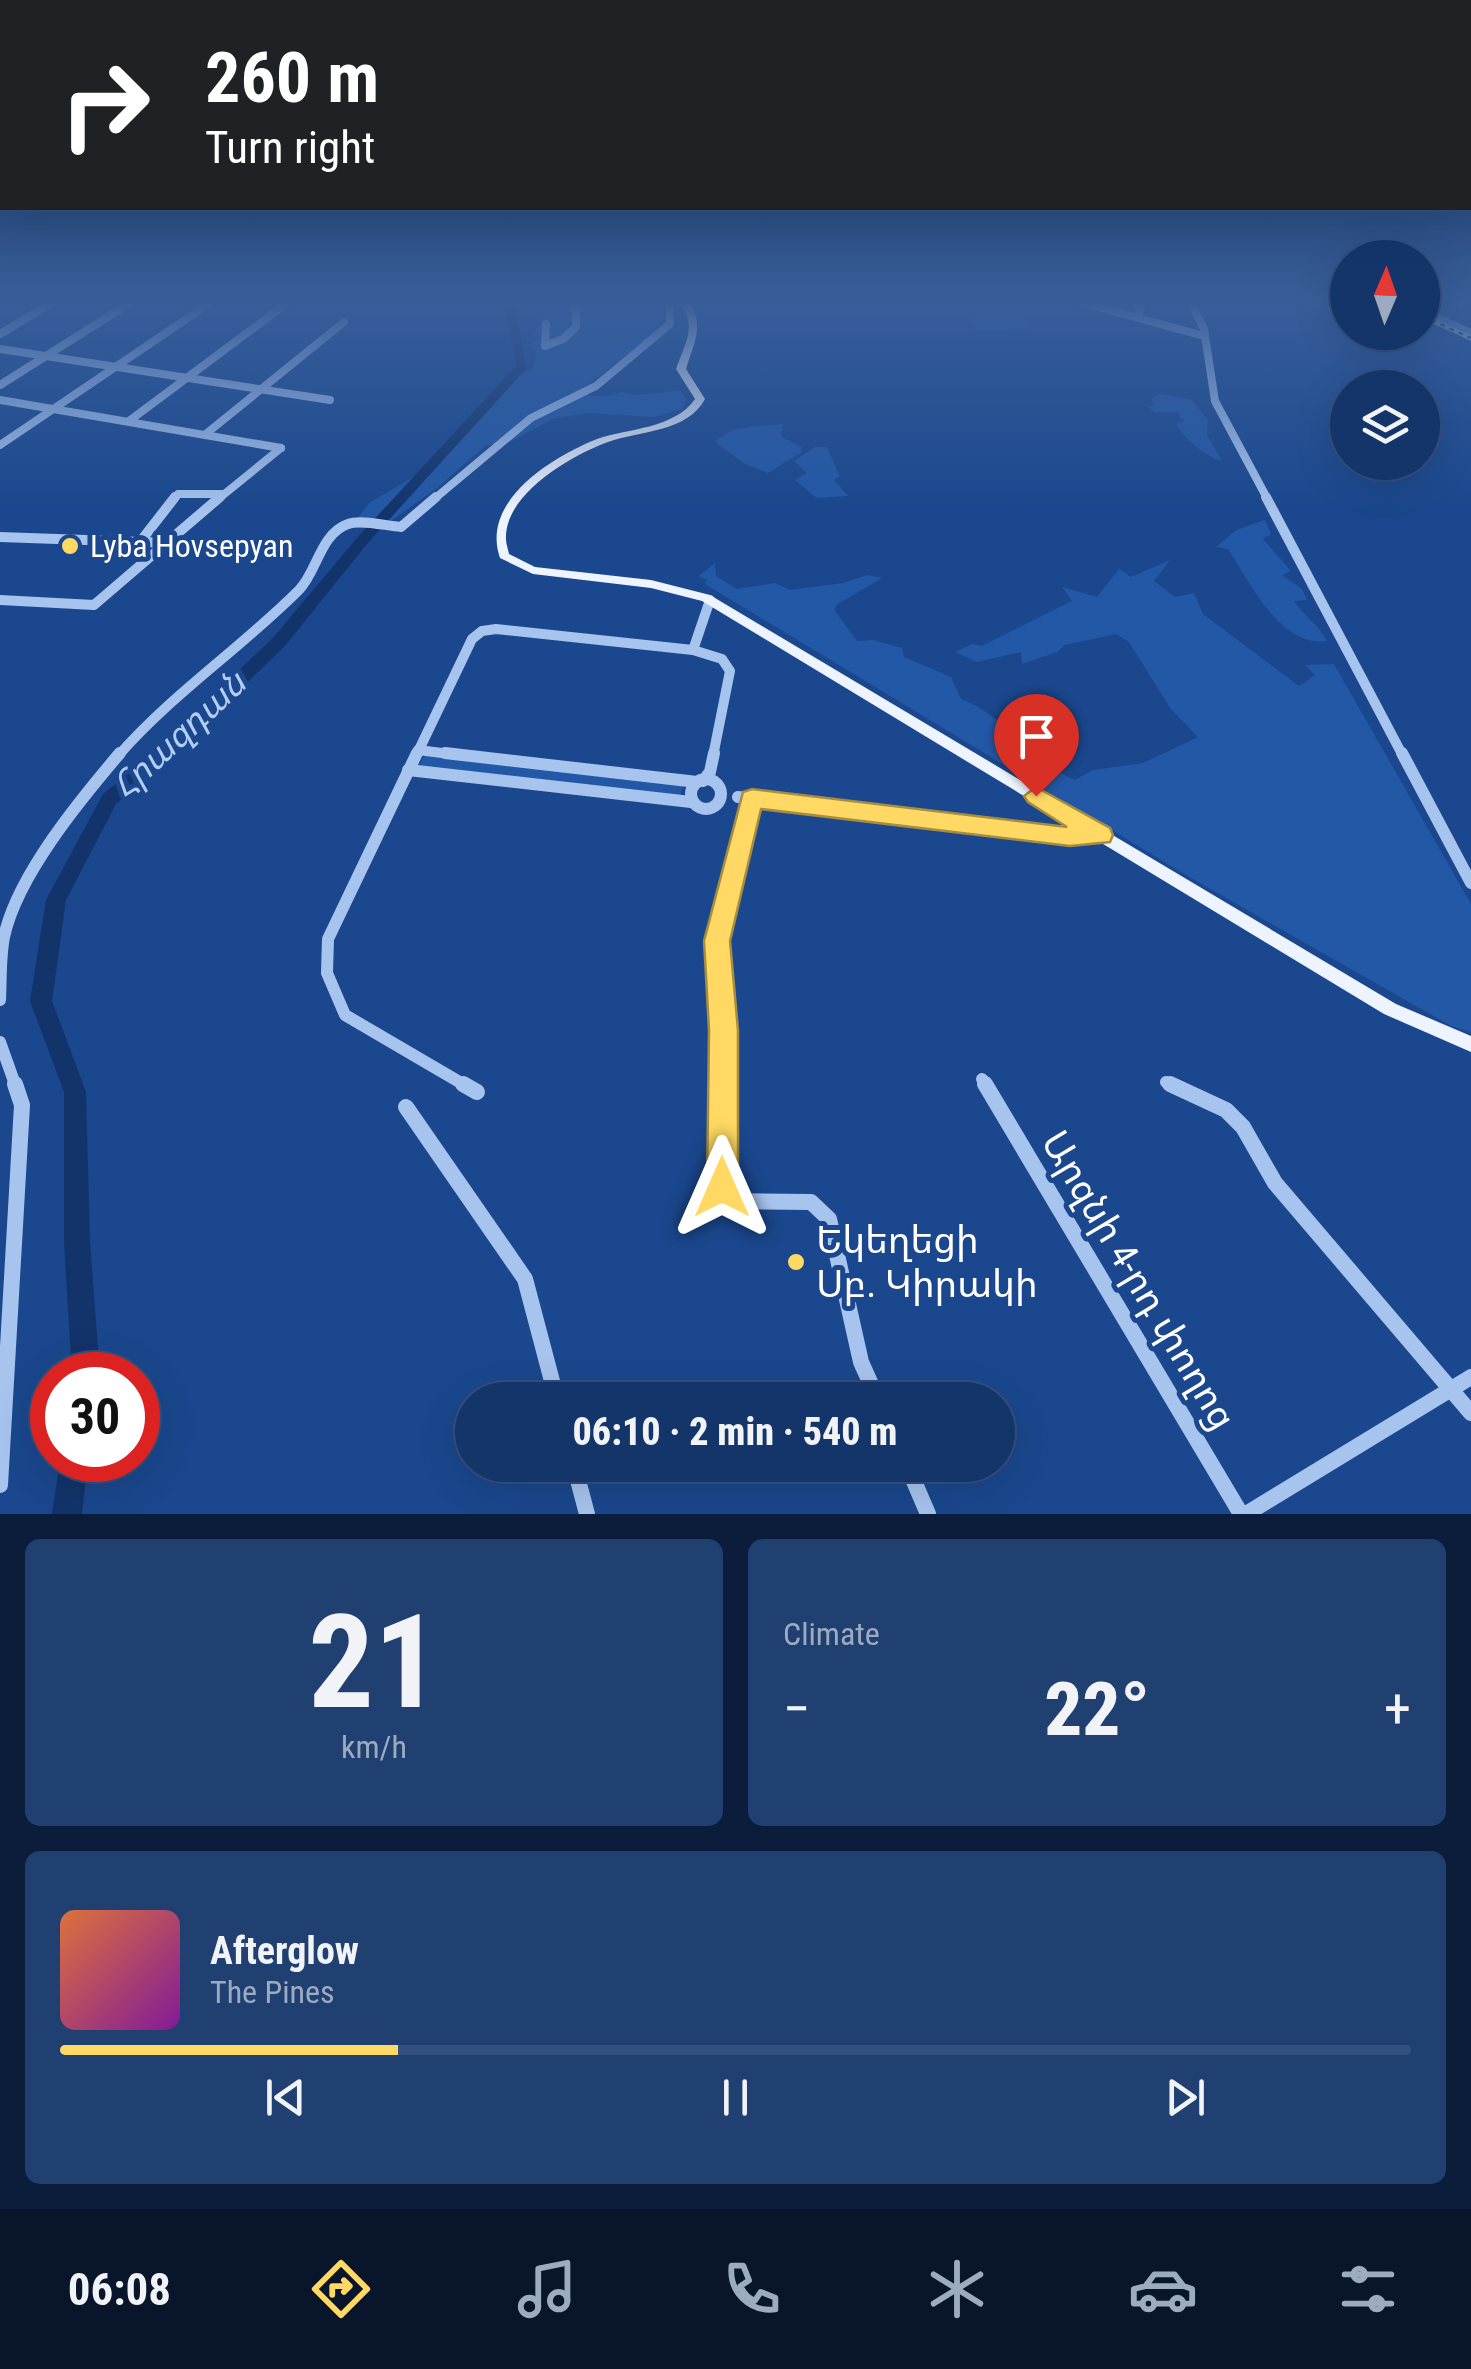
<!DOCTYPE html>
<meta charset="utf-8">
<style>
:root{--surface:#14356a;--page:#214072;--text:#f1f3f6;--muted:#9dabc1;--line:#33507e;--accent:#ffd963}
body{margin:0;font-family:"Roboto Condensed","Noto Sans Armenian",sans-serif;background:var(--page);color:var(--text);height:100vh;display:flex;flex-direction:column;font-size:38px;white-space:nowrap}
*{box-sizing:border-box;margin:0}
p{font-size:32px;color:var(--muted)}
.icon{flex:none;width:55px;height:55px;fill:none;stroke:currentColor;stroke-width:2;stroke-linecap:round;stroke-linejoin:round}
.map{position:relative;height:1514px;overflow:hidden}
.panel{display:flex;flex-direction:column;gap:25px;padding:25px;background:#0b1d3a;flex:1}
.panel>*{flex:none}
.hud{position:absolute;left:0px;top:0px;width:1472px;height:210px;box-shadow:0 10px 40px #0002,0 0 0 2px var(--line);background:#202124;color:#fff;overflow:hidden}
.needle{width:65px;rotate:2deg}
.tools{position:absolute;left:1330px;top:240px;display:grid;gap:20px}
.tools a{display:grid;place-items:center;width:110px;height:110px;border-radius:50%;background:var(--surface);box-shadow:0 10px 40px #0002,0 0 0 2px var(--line);font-size:50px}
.speed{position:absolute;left:30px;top:1352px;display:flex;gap:20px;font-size:50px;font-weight:700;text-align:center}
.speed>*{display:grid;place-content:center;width:130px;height:130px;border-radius:50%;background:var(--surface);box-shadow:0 10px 40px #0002,0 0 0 2px var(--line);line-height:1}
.speed .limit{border:15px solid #d22;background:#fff;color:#111}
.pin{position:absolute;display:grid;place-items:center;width:85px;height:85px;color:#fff;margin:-102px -42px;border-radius:50% 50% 50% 0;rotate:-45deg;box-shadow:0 0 10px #0007}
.pin .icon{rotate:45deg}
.me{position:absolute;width:110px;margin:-55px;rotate:0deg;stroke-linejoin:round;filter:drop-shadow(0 0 8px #0008)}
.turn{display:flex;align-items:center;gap:35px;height:210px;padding:0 40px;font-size:45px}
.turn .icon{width:130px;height:130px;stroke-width:2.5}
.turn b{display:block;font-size:70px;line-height:85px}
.big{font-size:75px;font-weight:800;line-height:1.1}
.panel .widget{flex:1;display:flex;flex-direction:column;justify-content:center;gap:15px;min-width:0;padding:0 35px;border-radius:15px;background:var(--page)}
.panel .dial{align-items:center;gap:0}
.dial b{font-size:130px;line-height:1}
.song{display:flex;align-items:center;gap:30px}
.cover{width:120px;height:120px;border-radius:15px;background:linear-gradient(135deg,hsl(20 70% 55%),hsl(290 70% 35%))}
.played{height:10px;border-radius:5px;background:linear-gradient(90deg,var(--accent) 25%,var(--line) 25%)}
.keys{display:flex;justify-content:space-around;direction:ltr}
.heat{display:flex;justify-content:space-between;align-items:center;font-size:55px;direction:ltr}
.panel .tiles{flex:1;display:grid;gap:25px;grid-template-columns:1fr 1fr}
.widget:last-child{grid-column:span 2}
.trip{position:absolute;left:455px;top:1382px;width:560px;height:100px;border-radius:50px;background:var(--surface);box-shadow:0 10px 40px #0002,0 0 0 2px var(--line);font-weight:800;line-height:100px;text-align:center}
.tabs{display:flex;height:160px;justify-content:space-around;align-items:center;background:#08152a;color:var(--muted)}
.tabs .icon{width:70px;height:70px}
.tabs .current{color:var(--accent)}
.tabs b{font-size:45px;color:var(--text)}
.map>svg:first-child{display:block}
</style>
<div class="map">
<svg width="1471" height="1514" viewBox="0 0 1471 1514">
<rect width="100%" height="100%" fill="#1a478d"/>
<g fill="#2358a6">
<path d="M530 301H658L663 314 660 328 580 391 590 396H609L621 392 636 395 681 391 686 400 682 409 654 417 589 413 552 419 512 441 485 446 437 488 388 523 356 520 369 503 415 476 499 387 533 368 536 351 530 346 537 340 534 334 540 321 531 313 541 307Z"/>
<path d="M962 301H1015L1030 330 975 331Z"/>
<path d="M1161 394 1192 400 1208 420 1207 435 1222 461C1206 457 1185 439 1176 424L1184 421 1178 415 1180 412H1155L1148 407 1153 406 1152 398Z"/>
<path d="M783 424 781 436 801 447 802 452 768 473 745 464 715 442C737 422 755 428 783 424Z"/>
<path d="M815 447H827L840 476 834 480 848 496 817 498 795 480 807 473 794 461Z"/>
<path d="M1265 520 1271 534 1263 539 1291 571 1282 575 1302 589 1307 600 1294 601C1305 617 1318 624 1327 641 1280 648 1250 582 1228 549L1216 547 1236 530Z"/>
<path d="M1170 560 1154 581 1175 597 1194 593 1203 614 1299 686 1315 675 1305 665 1334 664 1471 904V1032L1451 1026 1191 878 705 584 707 580 699 576 715 563 716 576 737 589 775 583 790 590 843 583 867 575 882 578 836 605 835 611 857 641 873 640 902 648 904 657 951 677 961 699C1007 716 1030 762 1075 780L1093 770 1143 763 1198 737 1170 708 1129 642 1116 634 1065 645 1057 652 1022 664 1021 652 977 662 955 652 972 644 982 646 1072 601 1062 587 1097 597 1119 569 1131 577Z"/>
<path d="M425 754 683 785 680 797 419 766Z"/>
</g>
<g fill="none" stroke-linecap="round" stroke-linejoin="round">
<g fill="#12346b" fill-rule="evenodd">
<path d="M504 301H514L526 369 366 545 285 646 150 776 116 804 66 900 52 1001 86 1092 90 1242 100 1375H72L64 1242V1092L30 1001 46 900 103 794 138 766 273 638 356 539 516 366Z"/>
<path d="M60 1460H88L82 1514H52Z"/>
</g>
<g stroke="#a7c4ee" stroke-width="8">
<path d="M1076 301 1204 336"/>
<path d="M1132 301 1141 307 1138 318"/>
<path d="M1190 301 1204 329 1215 401 1268 500"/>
<path d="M1422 311 1471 333"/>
<path d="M546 324 545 346 563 339 576 327V310L570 301"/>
<path d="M0 334 55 301"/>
<path d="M0 349 330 400"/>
<path d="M0 385 133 301"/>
<path d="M0 400 281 448"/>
<path d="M129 421 290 301"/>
<path d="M207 433 344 322"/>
<path d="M0 445 213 301"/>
<path d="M173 500 178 494H221"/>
<path d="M217 500 281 448"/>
<path d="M433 500 531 418 596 386 670 324 669 301"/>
</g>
<g stroke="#a7c4ee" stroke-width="10">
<path d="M1266 497 1403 756"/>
<path d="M0 537 171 543"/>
<path d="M140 542 175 497"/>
<path d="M0 600 94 605 220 497"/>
<path d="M693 650 710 600"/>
<path d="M418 750 466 756"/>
<path d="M118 756C172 694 241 648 299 590 317 572 320 534 348 524 361 519 386 526 401 527L436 497"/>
<path d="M416 756 472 639 482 631 496 629 693 650 722 659 730 671 713 756"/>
</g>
<g stroke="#a7c4ee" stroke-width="12">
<path d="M417 753 328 939 327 973 345 1015 468 1087"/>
<path d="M445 753 697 782"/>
<path d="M1402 753 1471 883"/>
<path d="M408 770 691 802"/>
<circle cx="706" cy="794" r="15"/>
<path d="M703 781 710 772 714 753"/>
<path d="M738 797 1070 836 1101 835"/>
<path d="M0 1000C1 980 0 957 4 937 17 876 80 800 120 753"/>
<path d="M0 1042 16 1087"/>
<path d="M982 1079 987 1087"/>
<path d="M1166 1082 1176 1087"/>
<path d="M724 1087 717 941 752 798"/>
</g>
<g stroke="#a7c4ee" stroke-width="16">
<path d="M463 1084 477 1092"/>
<path d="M724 1084 723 1187 729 1201 811 1202 829 1219 861 1362 878 1400"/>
<path d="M985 1084 1241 1514"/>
<path d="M1170 1084 1226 1110 1243 1127 1275 1183 1471 1413"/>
<path d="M406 1107 525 1279 557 1400"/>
<path d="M574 1465 587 1514"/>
<path d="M907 1465 928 1514"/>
<path d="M0 1485 22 1105 15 1084"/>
<path d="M1246 1514 1471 1377"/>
</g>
<path fill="#edf3ff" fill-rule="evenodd" d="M679 301H688C706 324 693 345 686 369L705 399C688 432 639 431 608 442 572 455 504 494 506 539 506 544 508 549 509 554L535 567 651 580 710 595 1396 1004 1471 1036V1052L1384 1014 702 601 651 588 533 574 500 558C480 501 552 457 597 439 629 428 674 429 695 399L676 369C685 343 698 326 679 301Z"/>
<g stroke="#fff" stroke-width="5">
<path id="rail" d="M1422 316 1471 338"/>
</g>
<use href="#rail" stroke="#1a478d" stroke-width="2.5" stroke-dasharray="5" stroke-linecap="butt"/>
</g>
<linearGradient id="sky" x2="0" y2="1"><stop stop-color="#0e274e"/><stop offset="0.59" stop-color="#385e9a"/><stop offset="1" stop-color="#385e9a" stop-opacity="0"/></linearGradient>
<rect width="1471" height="513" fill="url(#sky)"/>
<path fill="#ffd963" stroke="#a68d40" stroke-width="2.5" d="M1036 787 1110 828 1113 835 1110 842 1070 846 761 809 730 941 738 1030V1187L734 1198 722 1203 711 1198 707 1187 709 1030 704 941 743 792 752 789 1067 827 1028 802 1024 796Z"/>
<g fill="#ffd963" stroke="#1a478d" stroke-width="4">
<circle cx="70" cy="546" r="10"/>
<circle cx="796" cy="1262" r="10"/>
</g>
<g text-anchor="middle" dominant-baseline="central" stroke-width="10" stroke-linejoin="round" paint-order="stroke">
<g font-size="32" fill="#fff" stroke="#1a478d" text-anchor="start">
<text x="90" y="546">Lyba Hovsepyan</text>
</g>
<g font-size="35" font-style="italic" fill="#b3cef5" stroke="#1a478d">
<text transform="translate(179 735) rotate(-43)">Հրազդան</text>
</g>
<g font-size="38" fill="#fff" stroke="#1a478d" text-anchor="start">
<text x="816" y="1240">Եկեղեցի<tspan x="816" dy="44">Սբ. Կիրակի</tspan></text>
</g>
<g font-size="38" fill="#fff" stroke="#1a478d">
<text transform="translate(1139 1280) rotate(59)">Արզնի 4-րդ փողոց</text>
</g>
</g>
</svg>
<div class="tools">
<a><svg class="needle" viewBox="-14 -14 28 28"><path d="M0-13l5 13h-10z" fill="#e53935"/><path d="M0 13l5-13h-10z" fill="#9dabc1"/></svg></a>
<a><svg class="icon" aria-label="layers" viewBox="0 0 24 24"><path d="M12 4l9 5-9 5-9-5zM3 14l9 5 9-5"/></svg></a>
</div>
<div class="speed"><div class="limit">30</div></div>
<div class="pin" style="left:1036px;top:796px;background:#d93025"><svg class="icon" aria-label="arrive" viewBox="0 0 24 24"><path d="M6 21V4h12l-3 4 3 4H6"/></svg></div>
<svg class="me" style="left:722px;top:1187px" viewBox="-20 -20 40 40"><path d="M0-17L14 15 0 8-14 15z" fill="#ffd963" stroke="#fff" stroke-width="4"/></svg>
<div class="trip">06:10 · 2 min · 540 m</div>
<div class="hud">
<div class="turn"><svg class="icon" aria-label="right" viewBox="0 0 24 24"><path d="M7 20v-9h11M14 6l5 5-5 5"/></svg><div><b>260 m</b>Turn right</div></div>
</div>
</div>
<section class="panel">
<div class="tiles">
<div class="widget dial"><b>21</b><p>km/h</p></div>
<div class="widget"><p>Climate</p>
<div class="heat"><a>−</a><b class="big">22°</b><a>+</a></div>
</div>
<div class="widget">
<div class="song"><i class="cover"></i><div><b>Afterglow</b><p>The Pines</p></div></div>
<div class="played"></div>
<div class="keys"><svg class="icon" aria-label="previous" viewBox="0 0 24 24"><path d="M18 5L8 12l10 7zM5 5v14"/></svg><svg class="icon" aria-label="pause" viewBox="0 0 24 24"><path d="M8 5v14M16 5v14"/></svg><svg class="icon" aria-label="next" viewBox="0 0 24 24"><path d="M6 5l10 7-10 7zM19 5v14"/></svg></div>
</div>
</div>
</section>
<nav class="tabs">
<b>06:08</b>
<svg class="icon current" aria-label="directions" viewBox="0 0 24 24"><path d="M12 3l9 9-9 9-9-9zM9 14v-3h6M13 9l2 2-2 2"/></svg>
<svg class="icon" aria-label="music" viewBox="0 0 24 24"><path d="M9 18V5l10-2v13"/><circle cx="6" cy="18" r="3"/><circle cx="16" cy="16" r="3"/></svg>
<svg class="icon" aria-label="phone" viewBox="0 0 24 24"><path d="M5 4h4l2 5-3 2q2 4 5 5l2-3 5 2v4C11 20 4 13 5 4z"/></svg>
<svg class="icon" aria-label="climate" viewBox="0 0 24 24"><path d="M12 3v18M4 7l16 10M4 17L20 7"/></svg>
<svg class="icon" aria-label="car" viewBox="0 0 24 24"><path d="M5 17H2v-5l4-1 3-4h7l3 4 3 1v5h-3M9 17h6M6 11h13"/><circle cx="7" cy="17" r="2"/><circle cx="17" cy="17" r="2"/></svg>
<svg class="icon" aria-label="filters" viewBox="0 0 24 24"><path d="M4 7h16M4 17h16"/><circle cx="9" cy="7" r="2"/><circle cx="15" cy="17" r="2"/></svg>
</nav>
